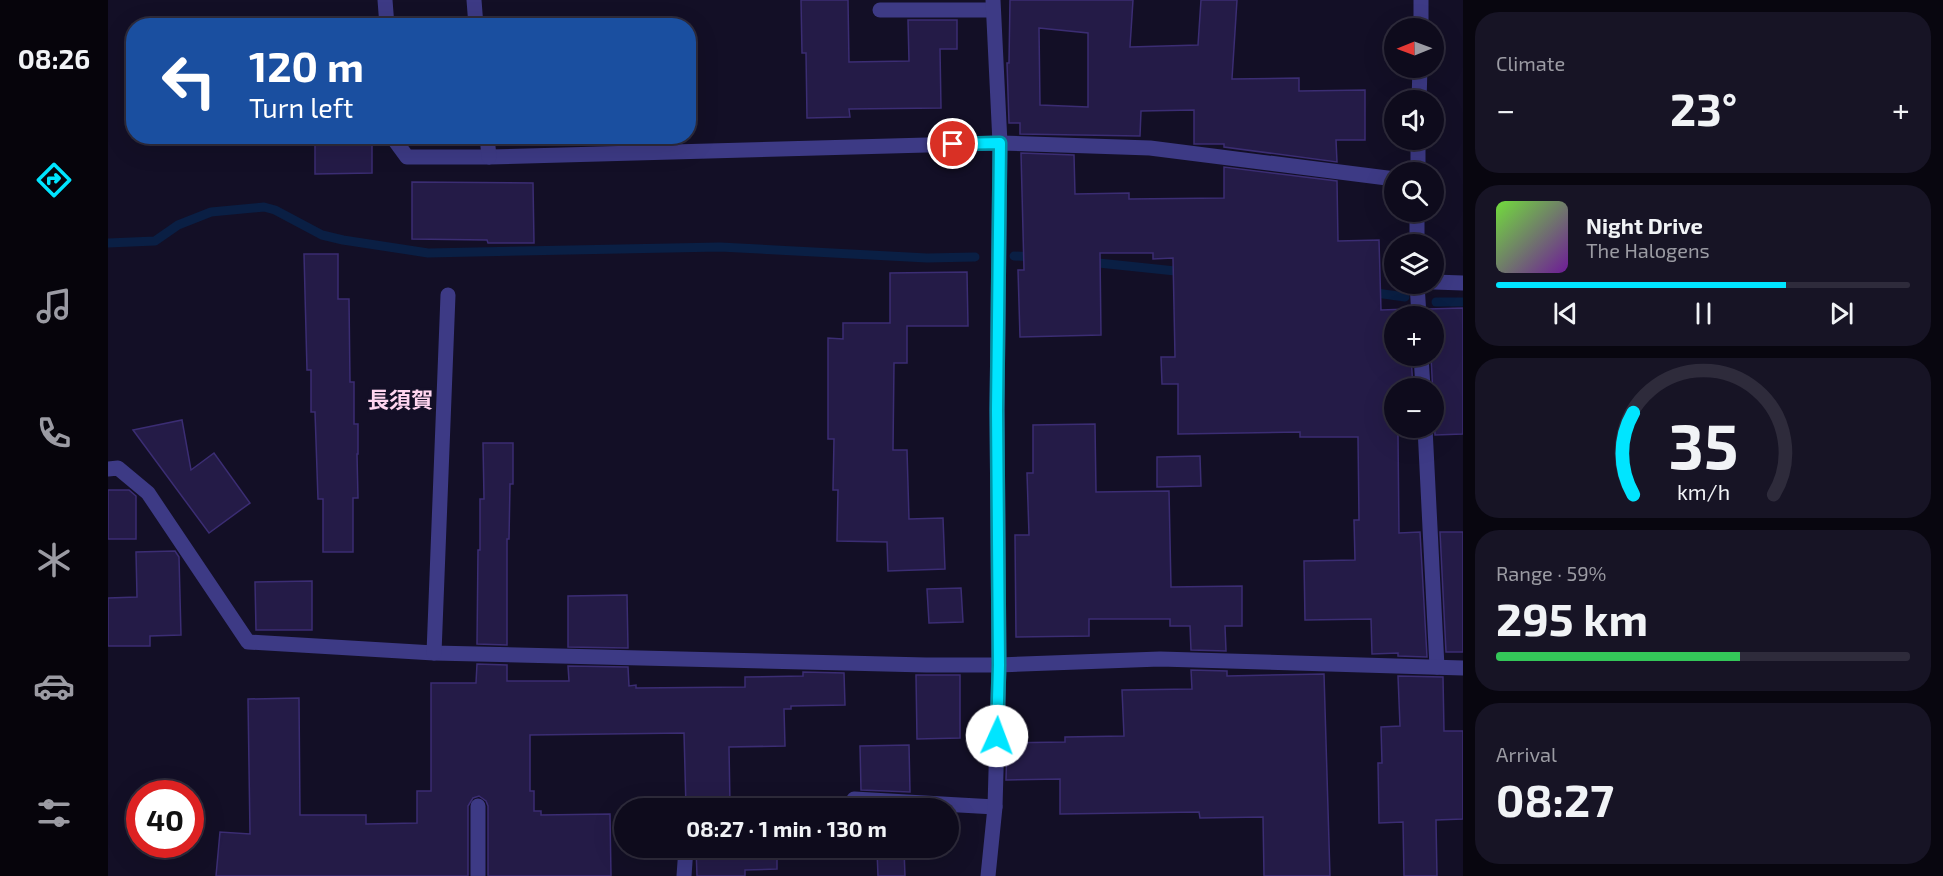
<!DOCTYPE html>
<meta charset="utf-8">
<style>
:root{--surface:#0e0b1c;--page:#171425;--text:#f1f3f6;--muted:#9b9ba3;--line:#2e2b3b;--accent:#00e5ff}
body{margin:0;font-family:"Exo 2","Noto Sans JP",sans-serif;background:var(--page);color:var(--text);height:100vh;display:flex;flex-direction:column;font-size:22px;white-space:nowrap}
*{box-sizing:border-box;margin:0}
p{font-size:20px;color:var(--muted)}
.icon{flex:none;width:33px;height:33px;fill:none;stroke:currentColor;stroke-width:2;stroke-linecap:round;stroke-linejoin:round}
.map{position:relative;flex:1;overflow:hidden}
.side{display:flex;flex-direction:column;gap:12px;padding:12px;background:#08060f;width:480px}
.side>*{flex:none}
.guide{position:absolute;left:18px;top:18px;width:570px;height:126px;border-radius:24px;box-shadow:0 6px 24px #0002,0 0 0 2px var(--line);background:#1a4fa0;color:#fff;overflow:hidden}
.needle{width:39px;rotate:269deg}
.controls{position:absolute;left:1276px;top:18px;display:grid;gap:12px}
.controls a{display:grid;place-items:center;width:60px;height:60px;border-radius:50%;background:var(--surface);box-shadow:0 6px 24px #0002,0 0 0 2px var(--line);font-size:30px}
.speed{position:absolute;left:18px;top:780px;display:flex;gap:12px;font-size:30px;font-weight:700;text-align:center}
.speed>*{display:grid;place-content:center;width:78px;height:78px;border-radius:50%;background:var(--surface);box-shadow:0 6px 24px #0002,0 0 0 2px var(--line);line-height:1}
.speed .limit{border:9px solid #d22;background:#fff;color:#111}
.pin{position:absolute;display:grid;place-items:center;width:51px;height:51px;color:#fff;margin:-26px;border:3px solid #fff;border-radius:50%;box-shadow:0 2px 6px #0007}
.me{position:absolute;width:66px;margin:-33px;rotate:2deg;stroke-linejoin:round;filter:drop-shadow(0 0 4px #0008)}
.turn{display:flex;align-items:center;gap:21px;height:126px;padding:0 24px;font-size:27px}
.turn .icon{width:78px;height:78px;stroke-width:2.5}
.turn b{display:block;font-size:42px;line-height:51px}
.big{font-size:45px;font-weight:700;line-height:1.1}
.side .widget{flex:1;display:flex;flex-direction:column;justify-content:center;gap:9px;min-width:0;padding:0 21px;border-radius:24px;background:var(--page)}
.side .dial{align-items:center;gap:0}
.dial svg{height:156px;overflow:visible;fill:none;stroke:var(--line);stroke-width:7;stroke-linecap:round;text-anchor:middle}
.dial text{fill:var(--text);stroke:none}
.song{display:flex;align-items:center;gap:18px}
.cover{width:72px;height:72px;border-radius:9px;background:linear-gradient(135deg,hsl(100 70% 55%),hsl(280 70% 35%))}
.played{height:6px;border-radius:3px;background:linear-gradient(90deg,var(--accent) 70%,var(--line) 70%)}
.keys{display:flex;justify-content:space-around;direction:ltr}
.heat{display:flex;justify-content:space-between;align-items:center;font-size:33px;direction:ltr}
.charge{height:9px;border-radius:4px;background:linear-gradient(90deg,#34c759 59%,var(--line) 0)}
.trip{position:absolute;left:506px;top:798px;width:345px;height:60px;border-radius:30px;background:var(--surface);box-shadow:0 6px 24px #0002,0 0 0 2px var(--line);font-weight:700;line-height:60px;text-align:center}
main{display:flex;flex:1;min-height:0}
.dock{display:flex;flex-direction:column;width:108px;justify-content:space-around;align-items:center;background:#06040b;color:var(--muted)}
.dock .icon{width:42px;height:42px}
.dock .on{color:var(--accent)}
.dock b{font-size:27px;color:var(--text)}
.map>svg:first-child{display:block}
</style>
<main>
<nav class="dock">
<b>08:26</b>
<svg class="icon on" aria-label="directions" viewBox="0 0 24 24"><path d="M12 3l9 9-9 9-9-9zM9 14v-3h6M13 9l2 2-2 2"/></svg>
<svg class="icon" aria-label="music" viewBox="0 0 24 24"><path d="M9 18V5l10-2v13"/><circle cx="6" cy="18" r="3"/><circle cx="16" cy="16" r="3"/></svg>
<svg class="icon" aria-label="phone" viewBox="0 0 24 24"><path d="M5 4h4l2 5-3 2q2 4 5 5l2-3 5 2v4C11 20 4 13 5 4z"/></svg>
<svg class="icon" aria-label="climate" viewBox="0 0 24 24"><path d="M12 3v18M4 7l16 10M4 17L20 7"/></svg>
<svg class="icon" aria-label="car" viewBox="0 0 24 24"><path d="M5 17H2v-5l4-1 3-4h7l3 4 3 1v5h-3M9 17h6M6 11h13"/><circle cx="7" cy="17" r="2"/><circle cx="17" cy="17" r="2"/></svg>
<svg class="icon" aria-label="filters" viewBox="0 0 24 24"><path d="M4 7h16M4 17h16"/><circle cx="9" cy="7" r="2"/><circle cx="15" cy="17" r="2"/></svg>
</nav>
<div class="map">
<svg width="1355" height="876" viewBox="0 0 1355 876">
<rect width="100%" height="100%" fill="#130f26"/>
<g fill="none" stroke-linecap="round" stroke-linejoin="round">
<g stroke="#0a1f44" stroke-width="9">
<path d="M0 243 47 241 70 225 103 212 156 207 167 210 214 235 235 240 320 253 612 247 819 258 867 257"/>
<path d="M906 256 928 257"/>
<path d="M981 262 1077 272"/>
<path d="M1261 292 1297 297"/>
<path d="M1328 302H1355"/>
</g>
</g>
<g fill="#241b47" stroke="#3b2d73" stroke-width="1.5" fill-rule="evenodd">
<path d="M693 0H740L741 62 801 61 800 20H849V49H832L833 108 741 109 742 117 699 118 698 53H694Z"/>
<path d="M902 0H1025L1022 47 1090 45 1093 0H1129L1124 79 1191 78V91L1257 90V140H1228L1229 162 1116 147V144H1086V110L1033 111 1032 136 912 134V123H901L899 63H901ZM931 28 980 33V107L932 105Z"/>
<path d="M207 136H264V173L207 174Z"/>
<path d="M913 153 966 155 967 194 1021 193V199L1116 198V167L1229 181 1230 241 1271 240 1273 310 1301 309V316H1287V356H1303L1305 388H1287V428H1307L1308 435H1290L1291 533 1312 532 1319 657 1290 656V653L1264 654 1263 619 1197 620 1196 561 1247 560 1246 520H1251L1250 437H1192V432L1070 434V384H1054L1053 357H1067L1065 258 1045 259V253H992L993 335 912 337 910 270H916Z"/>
<path d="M304 182 425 183 426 243H380L379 240 304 239Z"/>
<path d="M196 254H230V299H241L242 382H246V424H250V454H249L250 498H245V552H215V499H210L207 412H203V370H199Z"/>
<path d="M859 272 860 326H799V363H786L785 450H799L801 519 835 518 837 569 780 571 779 542 729 541 730 490H725L726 439H720V338L735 339V323H782V273Z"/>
<path d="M1355 308V434L1327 435 1323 356H1326V316H1321L1320 309Z"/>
<path d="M74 420 83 470 106 453 142 503 101 533 25 430Z"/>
<path d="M987 424 988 492 1061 491 1063 587 1134 586V626H1117L1118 651 1083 650 1082 626H1062V619H981V636L908 637 907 535H921L919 473H925V425Z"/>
<path d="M375 443H405V484H402L401 539H399V645L369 644 370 550H372V499H376Z"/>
<path d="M1092 456 1093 486 1049 487V457Z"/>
<path d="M0 490H21L28 496V539H0Z"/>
<path d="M1332 532H1355V652H1338Z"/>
<path d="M67 551 71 557 73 635 42 636V646H0V598L29 597 28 552Z"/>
<path d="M204 581V630H148L147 582Z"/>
<path d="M853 588 855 622 821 623 819 589Z"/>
<path d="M519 595 520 648 460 647V596Z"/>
<path d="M369 664 399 665V681H461L460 666 520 667 521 686 528 685V688L637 687V677L695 676V672L736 673 737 705 683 706V709H676L677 746 621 747 622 805 668 804V808H578L576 733 422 735V791H426V811H433V815L502 814 503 876H380V806L378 801 371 796 365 798 360 806V876H108L112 832 142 834 140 699 191 698 192 815H258V824L309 823V791H323V683H368Z"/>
<path d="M1083 670 1119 671V676L1216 674 1222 876H1156L1155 817 1092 818 1091 812 952 814V779L898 780 899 743 957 742V737L1016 736 1014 690 1084 689Z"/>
<path d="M808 675H852V738L809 739Z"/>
<path d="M1290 676 1335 677 1336 731H1355V819L1328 820 1329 876H1296L1295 822 1271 823 1270 763H1274L1273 727 1292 726Z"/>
<path d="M801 745 802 792 753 790 752 746Z"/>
<path d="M588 848H669V869L637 870V876H589Z"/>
<path d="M796 849 797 876H770L769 850Z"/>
</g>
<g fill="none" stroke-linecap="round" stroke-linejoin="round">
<g stroke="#3d3a85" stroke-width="15">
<path d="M277 0 279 26"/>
<path d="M366 0 368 26"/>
<path d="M772 10H885"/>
<path d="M1313 28V0"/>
<path d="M1311 100 1312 68"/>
<path d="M287 136 288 142 299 157H381L892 143 1042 148 1287 179"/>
<path d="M379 136 381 157"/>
<path d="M1310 172V140"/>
<path d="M1309 244V212"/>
<path d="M1326 282 1355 283"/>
<path d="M1309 284 1311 316"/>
<path d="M1313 356 1315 388"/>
<path d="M1317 428 1329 667"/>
<path d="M0 469 10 468 40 493 140 642 326 653 818 665H891L1052 659 1355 668"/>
<path d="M326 653 340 295"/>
<path d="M746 799 887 807"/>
<path d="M370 876V806"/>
<path d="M576 876 578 848"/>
<path d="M880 876 887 807 891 665 889 410 892 143 885 0"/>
</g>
</g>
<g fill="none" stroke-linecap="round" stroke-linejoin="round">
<g stroke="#0095a6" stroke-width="15">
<path id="route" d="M845 144 892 143 889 410 891 665 889 736"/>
</g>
<use href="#route" stroke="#00e5ff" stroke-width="10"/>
</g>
<g text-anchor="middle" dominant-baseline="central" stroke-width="6" stroke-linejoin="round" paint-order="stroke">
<g font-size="22" font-weight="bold" fill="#ffd6f0" stroke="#130f26">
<text x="292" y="399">長須賀</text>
</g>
</g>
</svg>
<div class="controls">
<a><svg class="needle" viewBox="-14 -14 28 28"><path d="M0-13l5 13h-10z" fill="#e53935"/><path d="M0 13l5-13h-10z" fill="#9b9ba3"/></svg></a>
<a><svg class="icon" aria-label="sound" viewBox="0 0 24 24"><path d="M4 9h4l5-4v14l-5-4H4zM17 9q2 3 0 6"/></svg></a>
<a><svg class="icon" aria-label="search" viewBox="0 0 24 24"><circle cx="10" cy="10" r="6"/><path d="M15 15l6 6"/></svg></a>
<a><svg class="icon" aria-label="layers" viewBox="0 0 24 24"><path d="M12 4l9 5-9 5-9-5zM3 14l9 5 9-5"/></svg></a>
<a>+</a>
<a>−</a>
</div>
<div class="speed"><div class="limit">40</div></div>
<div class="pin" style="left:845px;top:144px;background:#d93025"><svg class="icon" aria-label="arrive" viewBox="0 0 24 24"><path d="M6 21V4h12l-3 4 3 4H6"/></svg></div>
<svg class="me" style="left:889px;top:736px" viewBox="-20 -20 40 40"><circle r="19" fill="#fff"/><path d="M0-13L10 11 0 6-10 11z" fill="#00e5ff"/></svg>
<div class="trip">08:27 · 1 min · 130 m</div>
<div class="guide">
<div class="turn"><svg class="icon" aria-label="left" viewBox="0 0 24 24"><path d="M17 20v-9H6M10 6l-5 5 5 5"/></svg><div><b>120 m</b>Turn left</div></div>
</div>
</div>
<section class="side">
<div class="widget"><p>Climate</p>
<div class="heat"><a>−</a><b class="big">23°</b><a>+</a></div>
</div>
<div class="widget">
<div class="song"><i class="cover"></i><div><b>Night Drive</b><p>The Halogens</p></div></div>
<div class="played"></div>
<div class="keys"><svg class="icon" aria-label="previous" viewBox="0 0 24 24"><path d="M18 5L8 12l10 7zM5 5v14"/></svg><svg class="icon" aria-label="pause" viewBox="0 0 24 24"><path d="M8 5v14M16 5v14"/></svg><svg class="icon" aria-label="next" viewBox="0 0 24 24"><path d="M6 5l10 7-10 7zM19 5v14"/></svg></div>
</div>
<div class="widget dial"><svg viewBox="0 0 100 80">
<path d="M14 69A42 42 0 1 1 86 69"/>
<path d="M14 69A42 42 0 0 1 14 27" stroke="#00e5ff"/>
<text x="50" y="56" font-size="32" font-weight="700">35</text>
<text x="50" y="72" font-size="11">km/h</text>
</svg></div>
<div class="widget"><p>Range · 59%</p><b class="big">295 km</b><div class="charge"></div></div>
<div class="widget"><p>Arrival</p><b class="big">08:27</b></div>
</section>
</main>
